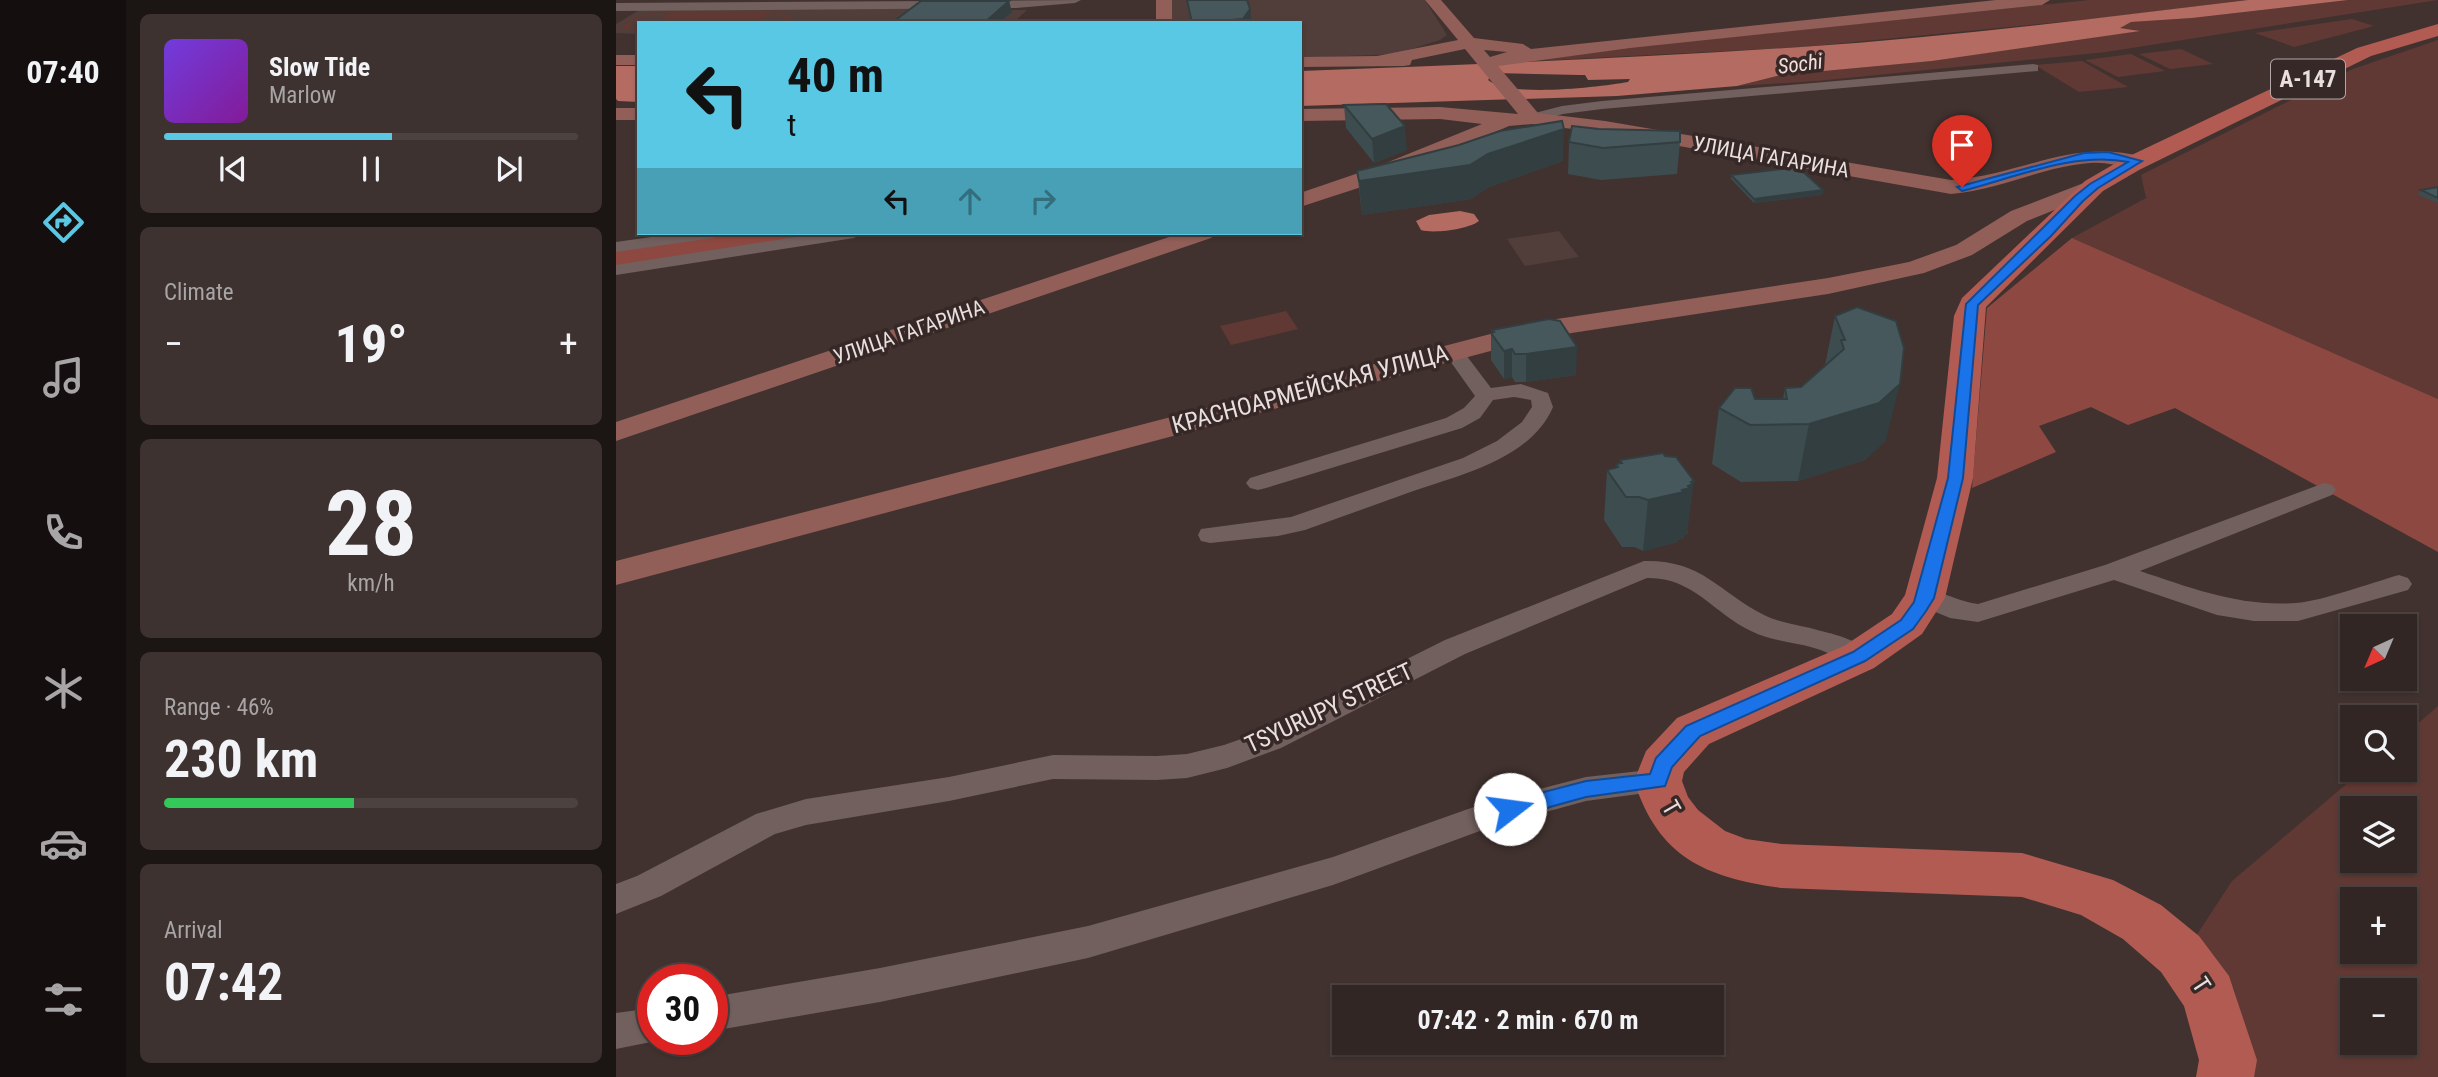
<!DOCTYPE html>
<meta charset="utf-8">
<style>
:root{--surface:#312623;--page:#3d3230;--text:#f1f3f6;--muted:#a8a5a6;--line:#4c4341;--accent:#59c8e4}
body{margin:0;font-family:"Roboto Condensed",sans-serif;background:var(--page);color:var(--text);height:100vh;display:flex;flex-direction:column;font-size:26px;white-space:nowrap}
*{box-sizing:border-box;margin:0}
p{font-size:23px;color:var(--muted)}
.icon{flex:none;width:38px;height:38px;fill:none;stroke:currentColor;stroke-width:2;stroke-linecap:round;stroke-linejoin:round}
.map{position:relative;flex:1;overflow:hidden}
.side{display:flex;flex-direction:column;gap:14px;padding:14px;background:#1b1513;width:490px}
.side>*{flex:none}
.banner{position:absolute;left:21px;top:21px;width:665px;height:214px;border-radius:0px;box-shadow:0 2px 5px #0004,0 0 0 2px var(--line);background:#59c8e4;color:#111;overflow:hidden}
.needle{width:46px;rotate:224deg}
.controls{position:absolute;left:1724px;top:614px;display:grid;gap:14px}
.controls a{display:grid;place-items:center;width:77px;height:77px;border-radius:0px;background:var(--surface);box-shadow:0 2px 5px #0004,0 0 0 2px var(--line);font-size:35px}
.speed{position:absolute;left:21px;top:964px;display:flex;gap:14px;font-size:35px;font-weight:700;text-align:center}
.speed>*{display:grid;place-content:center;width:91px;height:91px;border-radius:50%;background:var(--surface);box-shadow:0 2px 5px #0004,0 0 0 2px var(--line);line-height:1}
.speed .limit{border:10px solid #d22;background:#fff;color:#111}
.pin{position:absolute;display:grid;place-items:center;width:60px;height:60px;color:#fff;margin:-72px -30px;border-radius:50% 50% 50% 0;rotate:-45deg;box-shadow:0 0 7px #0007}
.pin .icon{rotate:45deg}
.me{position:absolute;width:77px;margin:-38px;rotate:75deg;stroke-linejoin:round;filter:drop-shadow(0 0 5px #0008)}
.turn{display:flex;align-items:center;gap:24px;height:147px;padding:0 35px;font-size:32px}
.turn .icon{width:91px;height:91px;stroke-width:2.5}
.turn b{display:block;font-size:49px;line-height:60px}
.lanes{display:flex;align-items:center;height:66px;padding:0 35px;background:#0003;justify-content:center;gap:35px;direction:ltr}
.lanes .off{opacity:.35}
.big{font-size:52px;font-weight:700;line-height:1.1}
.side .tile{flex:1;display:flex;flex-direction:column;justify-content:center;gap:10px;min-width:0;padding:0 24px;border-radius:10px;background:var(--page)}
.side .dial{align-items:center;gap:0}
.dial b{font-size:91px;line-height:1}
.song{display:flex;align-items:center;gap:21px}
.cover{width:84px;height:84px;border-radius:10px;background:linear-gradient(135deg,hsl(260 70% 55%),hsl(290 70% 35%))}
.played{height:7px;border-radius:4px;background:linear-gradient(90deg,var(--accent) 55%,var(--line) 55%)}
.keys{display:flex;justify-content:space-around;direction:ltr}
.heat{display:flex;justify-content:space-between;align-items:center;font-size:38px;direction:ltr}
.charge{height:10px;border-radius:5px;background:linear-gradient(90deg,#34c759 46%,var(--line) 0)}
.trip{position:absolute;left:716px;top:985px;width:392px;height:70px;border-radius:0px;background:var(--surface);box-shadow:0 2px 5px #0004,0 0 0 2px var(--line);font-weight:700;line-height:70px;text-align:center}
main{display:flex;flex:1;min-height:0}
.menu{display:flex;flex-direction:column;width:126px;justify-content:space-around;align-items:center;background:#140f0e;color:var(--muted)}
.menu .icon{width:49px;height:49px}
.menu .selected{color:var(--accent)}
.menu b{font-size:32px;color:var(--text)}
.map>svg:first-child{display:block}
</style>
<main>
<nav class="menu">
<b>07:40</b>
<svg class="icon selected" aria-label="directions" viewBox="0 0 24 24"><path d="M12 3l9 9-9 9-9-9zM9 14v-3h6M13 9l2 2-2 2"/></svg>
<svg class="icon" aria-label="music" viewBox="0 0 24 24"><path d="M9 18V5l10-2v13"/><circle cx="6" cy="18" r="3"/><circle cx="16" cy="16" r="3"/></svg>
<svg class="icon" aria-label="phone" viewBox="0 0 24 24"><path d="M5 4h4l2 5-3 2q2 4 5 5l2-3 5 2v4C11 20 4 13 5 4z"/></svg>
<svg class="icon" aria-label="climate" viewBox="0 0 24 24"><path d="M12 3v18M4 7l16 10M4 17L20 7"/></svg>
<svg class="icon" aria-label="car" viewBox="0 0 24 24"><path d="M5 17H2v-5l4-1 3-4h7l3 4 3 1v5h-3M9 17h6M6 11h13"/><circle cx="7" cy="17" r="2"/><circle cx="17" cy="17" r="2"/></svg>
<svg class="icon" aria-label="filters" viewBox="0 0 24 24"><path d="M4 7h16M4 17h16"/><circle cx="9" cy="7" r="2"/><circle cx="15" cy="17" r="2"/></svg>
</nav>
<section class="side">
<div class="tile">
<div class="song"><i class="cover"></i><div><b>Slow Tide</b><p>Marlow</p></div></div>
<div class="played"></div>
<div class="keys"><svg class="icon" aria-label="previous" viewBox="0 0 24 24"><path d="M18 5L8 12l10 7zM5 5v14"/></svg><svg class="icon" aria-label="pause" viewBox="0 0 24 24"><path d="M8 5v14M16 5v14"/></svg><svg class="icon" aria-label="next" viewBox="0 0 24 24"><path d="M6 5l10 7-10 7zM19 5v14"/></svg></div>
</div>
<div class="tile"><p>Climate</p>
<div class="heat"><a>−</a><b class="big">19°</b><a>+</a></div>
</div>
<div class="tile dial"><b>28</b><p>km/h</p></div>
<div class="tile"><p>Range · 46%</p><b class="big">230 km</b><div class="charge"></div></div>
<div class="tile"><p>Arrival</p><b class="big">07:42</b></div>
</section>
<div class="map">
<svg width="1822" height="1077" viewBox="0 0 1822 1077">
<rect width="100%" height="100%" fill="#41322f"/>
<g fill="#513d39">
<path d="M551 0H809L831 35 824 40 780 54 684 58V23H552Z"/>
<path d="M249 8 411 10 397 23H23V34L0 33V24L25 9Z"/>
<path d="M943 231 963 257 909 266 891 239Z"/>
</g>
<g fill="#603934" fill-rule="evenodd">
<path d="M1474 0H1632L1485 18 1187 47 898 62 899 59Z"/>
<path d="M1732 0H1822L1490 52 1201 81 1121 86 1165 75 1316 61 1520 30 1502 28 1515 22 1576 18Z"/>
<path d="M64 11H154L172 15 174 18 170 22 164 23 169 18 162 14 78 12 153 14 139 23H38L55 13C41 13 24 16 13 25V28L23 32 8 29V25C23 13 46 12 64 11Z"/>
<path d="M1736 19 1758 26 1678 47 1639 33Z"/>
<path d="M1822 40V399L1456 238 1530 198 1525 175 1737 69Z"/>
<path d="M1565 49 1597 64 1554 69 1523 54Z"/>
<path d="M1515 54 1549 71 1502 77 1469 60Z"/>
<path d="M1466 61 1512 87 1463 92 1419 65Z"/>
<path d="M670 311 682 329 615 345 604 326Z"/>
<path d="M1822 706V1077H1638L1634 1042 1618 990 1580 936 1616 881 1747 770H1788L1789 735ZM1736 808H1788V861H1736ZM1736 900H1788V952H1736ZM1736 990H1788V1043H1736Z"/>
</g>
<g fill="#8d4941">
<path d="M97 233H238L0 270V247Z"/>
<path d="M1456 238 1822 399V552L1559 408 1512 425 1475 407 1423 426 1440 452 1356 488 1371 308Z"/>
</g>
<g fill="#b36b62" fill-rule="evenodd">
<path d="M1632 0H1732L1576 18 1515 22 1504 28 1524 31 1316 61 1165 75 1121 86 1001 96 684 106V71C851 65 1018 58 1185 47 1334 37 1483 18 1632 0ZM877 73 963 75H969L972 80 1014 79 1012 82C983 87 893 98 872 80Z"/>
<path d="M0 66H23V102L2 101 0 99Z"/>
<path d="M844 211 858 214 863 221C853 229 818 234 805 230L800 221 813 215Z"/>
</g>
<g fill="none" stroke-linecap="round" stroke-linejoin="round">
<g fill="#71605d" fill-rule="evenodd">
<path d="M465 0 459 3 400 8 0 11V3Z"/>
<path d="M1417 64 1422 65V71L986 109 947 114 916 122 909 118 911 115 946 106 986 101Z"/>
<path d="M63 233H106L97 238 0 252V242Z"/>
<path d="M206 233H247L238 238 0 275V265Z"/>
<path d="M837 345 844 347 875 388 905 384 932 393 937 407C914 461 839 476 789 494 756 506 722 518 689 530L662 536 594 543 585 541 582 535 585 529 675 517 847 458 881 441 906 422 916 407 915 400 898 397 877 400 864 418 846 428 650 488 642 490 634 488 630 483 634 478 830 418 848 408 859 396 827 351 830 347Z"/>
<path d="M1708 483 1716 485 1720 490 1716 495 1524 571C1575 588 1624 607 1680 603 1707 601 1754 583 1783 575L1792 578 1796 584 1792 590 1682 621H1638L1601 615 1498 580 1362 622 1334 618 1300 604 1296 598 1300 592C1319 586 1342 602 1362 604L1489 565Z"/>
<path d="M1028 561C1087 560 1101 591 1148 615 1166 624 1186 625 1205 631 1222 635 1248 642 1257 657L1253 664 1243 667C1227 662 1214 652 1198 648 1177 642 1155 641 1135 631 1097 613 1077 577 1031 578L849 654 665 748 611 768 571 778 541 780 437 779 333 801 190 825 159 834 45 896 0 914V884L21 876 140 814 190 799 333 777 437 755 541 756 571 754 608 745 645 732 829 640Z"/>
<path d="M1042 769 1053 772 1057 781 1053 790 970 801 872 828 717 885 472 958 264 1002 96 1031V997L264 968 472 926 717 857 869 803 970 777Z"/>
<path d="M37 1008V1040H45L0 1049V1013Z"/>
</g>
<g fill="#915e58" fill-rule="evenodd">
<rect x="540" y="0" width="16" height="23"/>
<path d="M809 0H825L858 38 907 44 915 49 1380 0H1434L1426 5 1014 48 882 66 922 113 989 121 1335 180C1407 175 1454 138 1528 157L1531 161 1528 165C1512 170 1492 161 1474 163 1428 166 1385 190 1335 194L989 133 916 124 893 126 776 177 684 207V193L760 167 866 124 824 119 684 121V109L824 107 902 114 849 49 796 60 794 65 788 66 684 67V57L761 56 842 40ZM868 50 891 52 874 57Z"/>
<rect x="0" y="55" width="23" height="10"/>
<rect x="0" y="108" width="23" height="12"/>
<path d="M1478 179 1486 181 1489 186 1486 191 1411 221 1356 255 1308 273 1212 294 923 338 0 585V561L921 322 1212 278 1293 262 1340 245 1395 211Z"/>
<path d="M565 233H599L595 238 0 441V422Z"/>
</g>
<path fill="#b25b53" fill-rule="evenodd" d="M1822 24V36L1755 56 1523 170 1487 191 1370 307 1357 478 1329 598 1306 634 1258 668 1093 744 1068 772 1066 781 1072 797 1082 810 1109 831 1130 839 1165 844 1406 853 1497 880 1545 905 1583 936 1613 976 1641 1060 1638 1077H1580L1583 1060 1568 1006 1545 972 1507 939 1465 915 1406 897 1165 888C1089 877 1043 858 1018 781L1030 751 1061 718 1228 646 1276 614 1289 595 1321 478 1338 316 1346 298 1469 181 1505 160 1741 48Z"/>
</g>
<g fill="#3d4c4f">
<path d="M396 12 383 23H277V22Z"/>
<path d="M728 105 791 150 758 163 730 128Z"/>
<path d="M953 142H1064L1061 174 985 180 952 174Z"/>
<path d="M947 161 873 187 855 199 746 215 741 171Z"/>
<path d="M1115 175 1207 190 1206 195 1138 203 1115 179Z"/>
<path d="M1822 187V203L1802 195 1805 190Z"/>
<path d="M1219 316 1270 440 1249 460 1182 481 1125 482 1096 464 1103 408 1139 399H1167L1169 388 1185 387 1209 365Z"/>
<path d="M876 330 960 375 910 382H899L896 377 888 379 875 360V333H876Z"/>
<path d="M1004 460 1072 531 1071 535H1068V538L1062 540V542L1027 551 1019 547H1006L988 520 991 470 1000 468V464L1004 463Z"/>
</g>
<g fill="#323e40">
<path d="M393 1 396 12 383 23H368Z"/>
<path d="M634 9 636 23H587Z"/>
<path d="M789 126 791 150 758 163 756 139Z"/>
<path d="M948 129 947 161 873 187 855 199 746 215 743 181 872 154Z"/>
<path d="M1207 190 1206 195 1138 203V199Z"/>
<path d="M961 347 960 375 910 382V354Z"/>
<path d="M896 349V377L888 379V351Z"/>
<path d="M1284 384 1270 440 1249 460 1182 481 1193 424Z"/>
<path d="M1078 481 1071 535H1068V538L1062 540V542L1027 551 1032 500 1066 490 1075 482Z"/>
</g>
<g fill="#47585c" stroke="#323e40" stroke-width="2">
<path d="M571 0H631L634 9 627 19 576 23Z"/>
<path d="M305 1H393L368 23 277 22Z"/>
<path d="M770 104 789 126 756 139 728 105Z"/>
<path d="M946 121 948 129 872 154 854 165 743 181 741 171 843 145 884 131Z"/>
<path d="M956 126 983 129 1064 131V142L987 148 953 142Z"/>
<path d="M1182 167 1207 190 1138 199 1115 175Z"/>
<path d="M1822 187V198L1805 190Z"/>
<path d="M1241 307 1280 321 1288 348 1284 384 1263 403 1193 424 1134 425 1103 408 1119 388H1135L1139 399H1171L1169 388 1185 387 1228 349 1225 340H1229L1219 316Z"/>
<path d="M933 319 944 321 961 347 910 354H899L896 349 888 351 875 333 878 332 876 330Z"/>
<path d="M1047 453 1049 456 1060 457 1078 481 1075 482 1077 484 1072 486 1074 488 1066 490 1068 492 1032 500 1023 497H1010L991 470 1002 467 1000 464 1006 463 1004 460Z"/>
</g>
<path fill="#1a73e8" stroke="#114b97" stroke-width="2" d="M1492 152 1526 161 1482 188 1467 201 1435 236 1362 305 1347 478 1318 598 1310 611 1297 629 1249 661 1084 736 1056 767 1049 786 970 797 894 818 887 815 884 809 887 803 894 801 970 781 1034 774 1040 758 1070 726 1237 652 1285 620 1298 602 1332 478 1350 304 1459 196 1474 184 1512 162C1460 151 1397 178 1346 191L1341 187 1468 153Z"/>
<g text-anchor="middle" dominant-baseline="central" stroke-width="7" stroke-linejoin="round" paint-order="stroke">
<g font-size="21" font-style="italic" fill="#f4dedb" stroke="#362826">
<text transform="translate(1184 64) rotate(-7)">Sochi</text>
</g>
<g font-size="21" fill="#e9dfde" stroke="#362826">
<text transform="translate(1155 157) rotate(10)">УЛИЦА ГАГАРИНА</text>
<text transform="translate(293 332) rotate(-19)">УЛИЦА ГАГАРИНА</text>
</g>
<rect fill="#362826" stroke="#b3a8a7" stroke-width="2" x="1655" y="59.5" width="74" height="39" rx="5"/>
<g font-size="23" font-weight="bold" fill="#e9dfde">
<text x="1692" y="79">А-147</text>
</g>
<g font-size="24" fill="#e9dfde" stroke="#362826">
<text transform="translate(694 389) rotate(-15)">КРАСНОАРМЕЙСКАЯ УЛИЦА</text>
<text transform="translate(713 708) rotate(-25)">TSYURUPY STREET</text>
<text transform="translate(1055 808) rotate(60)">T</text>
<text transform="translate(1585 985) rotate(57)">T</text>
</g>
</g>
</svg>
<div class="controls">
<a><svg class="needle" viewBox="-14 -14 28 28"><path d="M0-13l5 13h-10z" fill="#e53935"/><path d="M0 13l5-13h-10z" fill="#a8a5a6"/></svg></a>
<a><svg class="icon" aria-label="search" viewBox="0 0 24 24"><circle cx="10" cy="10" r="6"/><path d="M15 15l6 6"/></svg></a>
<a><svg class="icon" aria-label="layers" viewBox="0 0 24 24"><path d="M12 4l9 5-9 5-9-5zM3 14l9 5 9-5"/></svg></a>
<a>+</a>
<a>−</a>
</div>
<div class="speed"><div class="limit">30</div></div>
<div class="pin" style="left:1346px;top:187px;background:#d93025"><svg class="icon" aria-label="arrive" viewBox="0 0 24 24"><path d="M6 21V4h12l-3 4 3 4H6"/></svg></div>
<svg class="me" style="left:894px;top:809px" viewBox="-20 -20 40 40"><circle r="19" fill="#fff"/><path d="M0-13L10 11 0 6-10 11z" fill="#1a73e8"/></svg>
<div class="trip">07:42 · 2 min · 670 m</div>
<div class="banner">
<div class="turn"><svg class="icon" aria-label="left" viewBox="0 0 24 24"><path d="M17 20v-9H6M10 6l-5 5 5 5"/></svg><div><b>40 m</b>t</div></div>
<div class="lanes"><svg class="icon" aria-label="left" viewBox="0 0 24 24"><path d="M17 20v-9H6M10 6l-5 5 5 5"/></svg><svg class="icon off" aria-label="ahead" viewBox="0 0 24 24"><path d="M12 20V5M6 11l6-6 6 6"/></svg><svg class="icon off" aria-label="right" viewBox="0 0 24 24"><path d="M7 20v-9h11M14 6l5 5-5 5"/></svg></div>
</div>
</div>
</main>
